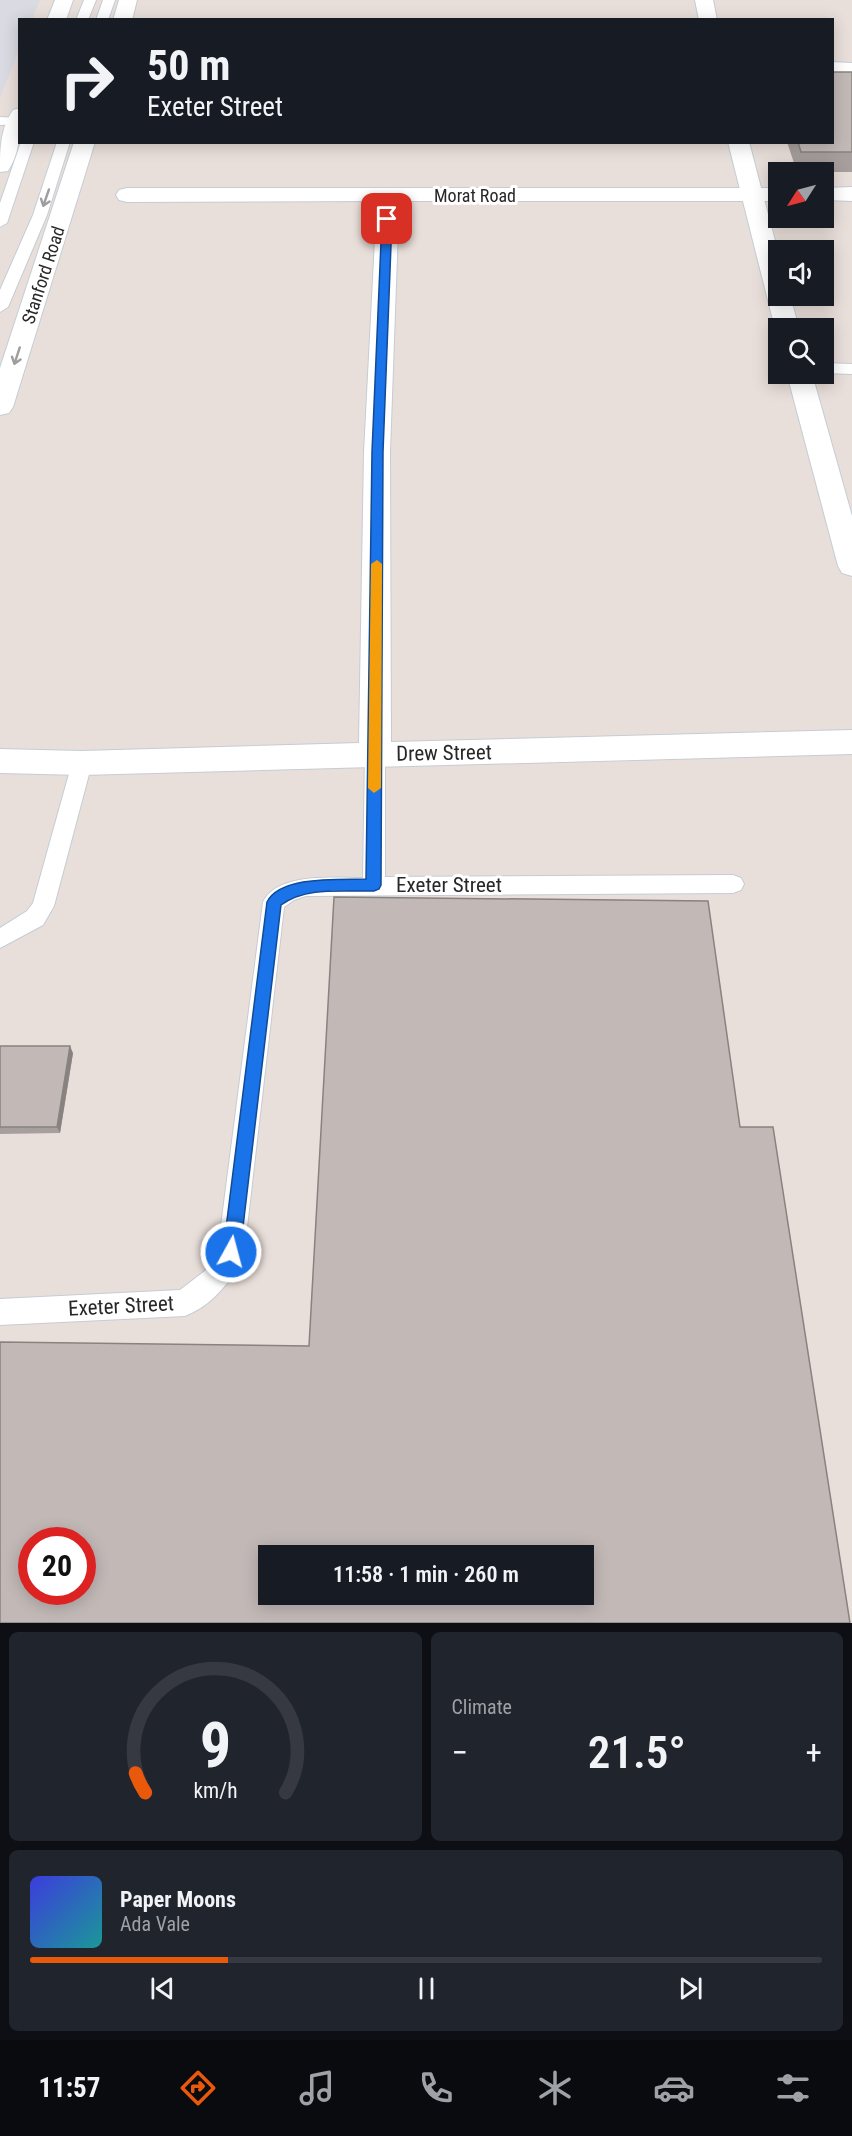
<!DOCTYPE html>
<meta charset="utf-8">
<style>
:root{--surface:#171b24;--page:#20242c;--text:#f1f3f6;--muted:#9ea1a6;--line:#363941;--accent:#ea580c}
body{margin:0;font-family:"Roboto Condensed",sans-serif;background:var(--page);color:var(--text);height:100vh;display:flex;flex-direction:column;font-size:22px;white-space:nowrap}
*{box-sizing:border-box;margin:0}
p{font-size:20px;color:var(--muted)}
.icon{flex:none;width:33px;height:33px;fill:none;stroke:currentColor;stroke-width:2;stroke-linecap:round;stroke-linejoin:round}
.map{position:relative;height:1623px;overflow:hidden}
.side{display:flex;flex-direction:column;gap:9px;padding:9px;background:#0d0f14;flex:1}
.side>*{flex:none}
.top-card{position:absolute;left:18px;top:18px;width:816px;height:126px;border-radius:0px;box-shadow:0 3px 15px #0003;background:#171b24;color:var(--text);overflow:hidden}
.needle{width:39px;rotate:234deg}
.buttons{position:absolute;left:768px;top:162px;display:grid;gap:12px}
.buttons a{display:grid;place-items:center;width:66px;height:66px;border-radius:0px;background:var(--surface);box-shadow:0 3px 15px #0003;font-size:30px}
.speed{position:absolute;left:18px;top:1527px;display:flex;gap:12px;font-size:30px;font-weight:700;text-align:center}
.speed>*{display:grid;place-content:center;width:78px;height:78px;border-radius:50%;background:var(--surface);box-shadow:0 3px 15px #0003;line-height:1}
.speed .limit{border:9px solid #d22;background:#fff;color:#111}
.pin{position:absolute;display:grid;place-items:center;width:51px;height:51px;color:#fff;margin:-26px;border-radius:12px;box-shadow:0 3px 9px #0006}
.me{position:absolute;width:66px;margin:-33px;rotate:7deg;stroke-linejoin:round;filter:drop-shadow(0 0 4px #0008)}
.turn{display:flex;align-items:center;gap:21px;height:126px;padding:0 30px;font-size:27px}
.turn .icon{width:78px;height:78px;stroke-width:2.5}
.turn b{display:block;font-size:42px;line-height:51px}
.big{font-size:45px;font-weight:600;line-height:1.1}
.side .card{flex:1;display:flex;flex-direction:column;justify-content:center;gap:9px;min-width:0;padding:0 21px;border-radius:9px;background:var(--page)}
.side .dial{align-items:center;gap:0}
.dial svg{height:156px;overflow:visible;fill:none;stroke:var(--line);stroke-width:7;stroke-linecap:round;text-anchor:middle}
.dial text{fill:var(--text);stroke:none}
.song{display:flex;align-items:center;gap:18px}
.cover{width:72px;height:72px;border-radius:9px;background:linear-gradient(135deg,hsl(240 70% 55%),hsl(180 70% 35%))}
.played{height:6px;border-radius:3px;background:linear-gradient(90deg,var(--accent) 25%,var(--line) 25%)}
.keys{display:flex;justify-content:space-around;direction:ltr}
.heat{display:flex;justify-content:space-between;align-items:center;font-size:33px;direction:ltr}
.side .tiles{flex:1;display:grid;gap:9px;grid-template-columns:1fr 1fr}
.card:last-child{grid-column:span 2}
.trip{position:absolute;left:258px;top:1545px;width:336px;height:60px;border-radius:0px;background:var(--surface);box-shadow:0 3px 15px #0003;font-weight:600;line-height:60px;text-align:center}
.tab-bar{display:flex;height:96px;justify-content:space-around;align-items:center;background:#090b0e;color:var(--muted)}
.tab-bar .icon{width:42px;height:42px}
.tab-bar .on{color:var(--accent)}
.tab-bar b{font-size:27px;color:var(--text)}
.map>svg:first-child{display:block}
</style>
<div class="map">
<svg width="852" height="1623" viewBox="0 0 852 1623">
<rect width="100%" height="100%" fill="#e9dfda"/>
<path fill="#dadae2" d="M0 0H40L32 19 20 20 19 50 0 98Z"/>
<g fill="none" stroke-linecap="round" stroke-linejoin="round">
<g stroke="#c5ccd5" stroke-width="2">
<g id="lane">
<path d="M84 0H96L88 20H76Z"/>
<path d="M103 0H115L108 20H96Z"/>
<path d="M0 117 20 118V124L0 125Z"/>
<path d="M21 142H34L7 223 0 227V203Z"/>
<path d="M57 142H70L47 215 8 307 0 312V290L33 215Z"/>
<path d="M824 363 852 364V374L824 373Z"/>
<path d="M375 746 382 749 385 754V877L733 875 741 878 744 884 741 890 733 893 306 896 294 900 284 907 244 1253C233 1280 213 1305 185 1316L0 1325V1299L180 1290 206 1270 218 1249 263 902C278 872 335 878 363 878L365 754 368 749Z"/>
<path d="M82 755 89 757 92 763 54 906 43 925 0 948V928L27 911 33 903 72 763 75 757Z"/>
</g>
</g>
<g stroke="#c5ccd5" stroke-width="2">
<g id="street">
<path d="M832 62 852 63V75L832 74Z"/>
<path d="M852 187V201L824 200V188Z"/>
<path d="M127 188H778V201H399L390 452 391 742 852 730V754L82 775 0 773V749L82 751 359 743 364 452 377 201 127 202 119 200 116 195 119 190Z"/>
</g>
</g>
<g stroke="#c5ccd5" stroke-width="2">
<g id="secondary">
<path d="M55 0H73L66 20H47Z"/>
<path d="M119 0H137L132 20H113Z"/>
<path d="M695 0H713L717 20H699Z"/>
<path d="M20 108C20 130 21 151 8 171L0 172C0 150 0 129 13 110Z"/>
<path d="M74 142H95L13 407 9 413 0 415V368Z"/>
<path d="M728 142H749L778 252V296H790L799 328H778V333L775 328Z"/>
<path d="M787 374H812L852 516V576L842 573 838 566Z"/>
</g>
</g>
<use href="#lane" fill="#fff" fill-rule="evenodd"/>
<use href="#street" fill="#fff" fill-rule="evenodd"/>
<use href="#secondary" fill="#fff" fill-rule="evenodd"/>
</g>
<g fill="#a79f9d">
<path d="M852 72V172H797L787 142H832Z"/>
<path d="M0 1046 73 1053 60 1133 0 1134Z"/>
</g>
<path fill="#888280" d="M70 1046 73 1053 60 1133 57 1127Z"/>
<g fill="#c2b9b7" stroke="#888280" stroke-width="1.5" fill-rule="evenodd">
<path d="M832 72H852V152H801L798 142H832Z"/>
<path d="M334 897 708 901 740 1127H773L850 1623H0V1342L309 1346ZM32 1540H82V1592H32ZM268 1556H584V1594H268Z"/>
<path d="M0 1046H70L57 1127H0Z"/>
</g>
<defs><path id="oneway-shaft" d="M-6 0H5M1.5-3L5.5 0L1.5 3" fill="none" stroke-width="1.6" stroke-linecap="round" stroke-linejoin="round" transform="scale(1.5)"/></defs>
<g stroke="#9e9e9e">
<use href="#oneway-shaft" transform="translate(46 198) rotate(109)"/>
<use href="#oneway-shaft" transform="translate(17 356) rotate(108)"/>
</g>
<path fill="#1a73e8" stroke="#114b97" stroke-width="1.5" d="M387 216 392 219 383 452 381 885 379 889 374 891C343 892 307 886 281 905L240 1252 237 1258 231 1261 225 1258 223 1252 267 902C281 875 341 880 366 879L372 452 382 219Z"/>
<path fill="#f59e0b" d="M377 560 382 564 381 788 374 793 368 788 371 564Z"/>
<g text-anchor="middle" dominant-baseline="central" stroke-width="6" stroke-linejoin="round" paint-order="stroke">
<g font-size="18" fill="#282828" stroke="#fff">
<text x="475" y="195">Morat Road</text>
<text transform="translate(43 275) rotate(-72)">Stanford Road</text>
</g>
<g font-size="21" fill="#282828" stroke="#fff">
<text transform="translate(444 753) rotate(-1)">Drew Street</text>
<text x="449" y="885">Exeter Street</text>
<text transform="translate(121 1306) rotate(-3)">Exeter Street</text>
</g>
</g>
</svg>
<div class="buttons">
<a><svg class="needle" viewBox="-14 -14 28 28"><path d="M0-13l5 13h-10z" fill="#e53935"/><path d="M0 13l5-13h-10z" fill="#9ea1a6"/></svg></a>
<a><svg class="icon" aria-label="sound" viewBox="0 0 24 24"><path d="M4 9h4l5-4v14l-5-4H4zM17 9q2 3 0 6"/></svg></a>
<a><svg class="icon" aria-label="search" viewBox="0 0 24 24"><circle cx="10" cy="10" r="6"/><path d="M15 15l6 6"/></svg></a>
</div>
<div class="speed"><div class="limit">20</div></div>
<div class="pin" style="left:387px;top:219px;background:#d93025"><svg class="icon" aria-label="arrive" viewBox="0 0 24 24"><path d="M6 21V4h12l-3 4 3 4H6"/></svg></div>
<svg class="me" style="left:231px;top:1252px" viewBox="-20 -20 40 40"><circle r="17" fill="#1a73e8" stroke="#fff" stroke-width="3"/><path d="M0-11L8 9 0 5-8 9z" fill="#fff"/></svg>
<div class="trip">11:58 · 1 min · 260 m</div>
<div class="top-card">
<div class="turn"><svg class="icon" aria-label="right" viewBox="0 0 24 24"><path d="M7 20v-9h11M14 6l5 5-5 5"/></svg><div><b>50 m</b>Exeter Street</div></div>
</div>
</div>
<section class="side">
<div class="tiles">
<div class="card dial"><svg viewBox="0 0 100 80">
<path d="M14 69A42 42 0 1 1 86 69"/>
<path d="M14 69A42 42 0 0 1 9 59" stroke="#ea580c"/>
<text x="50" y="56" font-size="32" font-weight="700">9</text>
<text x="50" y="72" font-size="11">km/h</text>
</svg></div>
<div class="card"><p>Climate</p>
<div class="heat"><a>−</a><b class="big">21.5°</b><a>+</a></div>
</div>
<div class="card">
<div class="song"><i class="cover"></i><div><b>Paper Moons</b><p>Ada Vale</p></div></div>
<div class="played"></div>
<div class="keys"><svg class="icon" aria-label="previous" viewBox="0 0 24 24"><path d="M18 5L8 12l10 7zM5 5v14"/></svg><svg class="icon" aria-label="pause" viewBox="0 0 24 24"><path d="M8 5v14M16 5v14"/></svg><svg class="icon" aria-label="next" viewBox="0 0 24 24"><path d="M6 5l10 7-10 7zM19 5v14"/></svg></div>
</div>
</div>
</section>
<nav class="tab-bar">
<b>11:57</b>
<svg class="icon on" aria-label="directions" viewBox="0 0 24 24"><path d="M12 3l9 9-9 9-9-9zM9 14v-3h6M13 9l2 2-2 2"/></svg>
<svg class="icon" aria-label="music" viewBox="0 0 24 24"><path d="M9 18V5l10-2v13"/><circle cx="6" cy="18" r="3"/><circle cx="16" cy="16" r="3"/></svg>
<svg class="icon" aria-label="phone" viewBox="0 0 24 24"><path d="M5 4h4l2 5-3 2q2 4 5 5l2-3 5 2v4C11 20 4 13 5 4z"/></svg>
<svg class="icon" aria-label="climate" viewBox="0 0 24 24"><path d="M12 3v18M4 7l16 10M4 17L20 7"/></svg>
<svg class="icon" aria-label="car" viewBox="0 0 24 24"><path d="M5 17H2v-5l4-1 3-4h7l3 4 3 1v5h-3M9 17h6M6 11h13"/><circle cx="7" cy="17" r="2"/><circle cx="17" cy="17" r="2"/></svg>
<svg class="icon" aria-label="filters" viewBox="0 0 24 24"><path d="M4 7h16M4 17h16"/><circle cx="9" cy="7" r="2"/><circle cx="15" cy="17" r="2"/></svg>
</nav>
